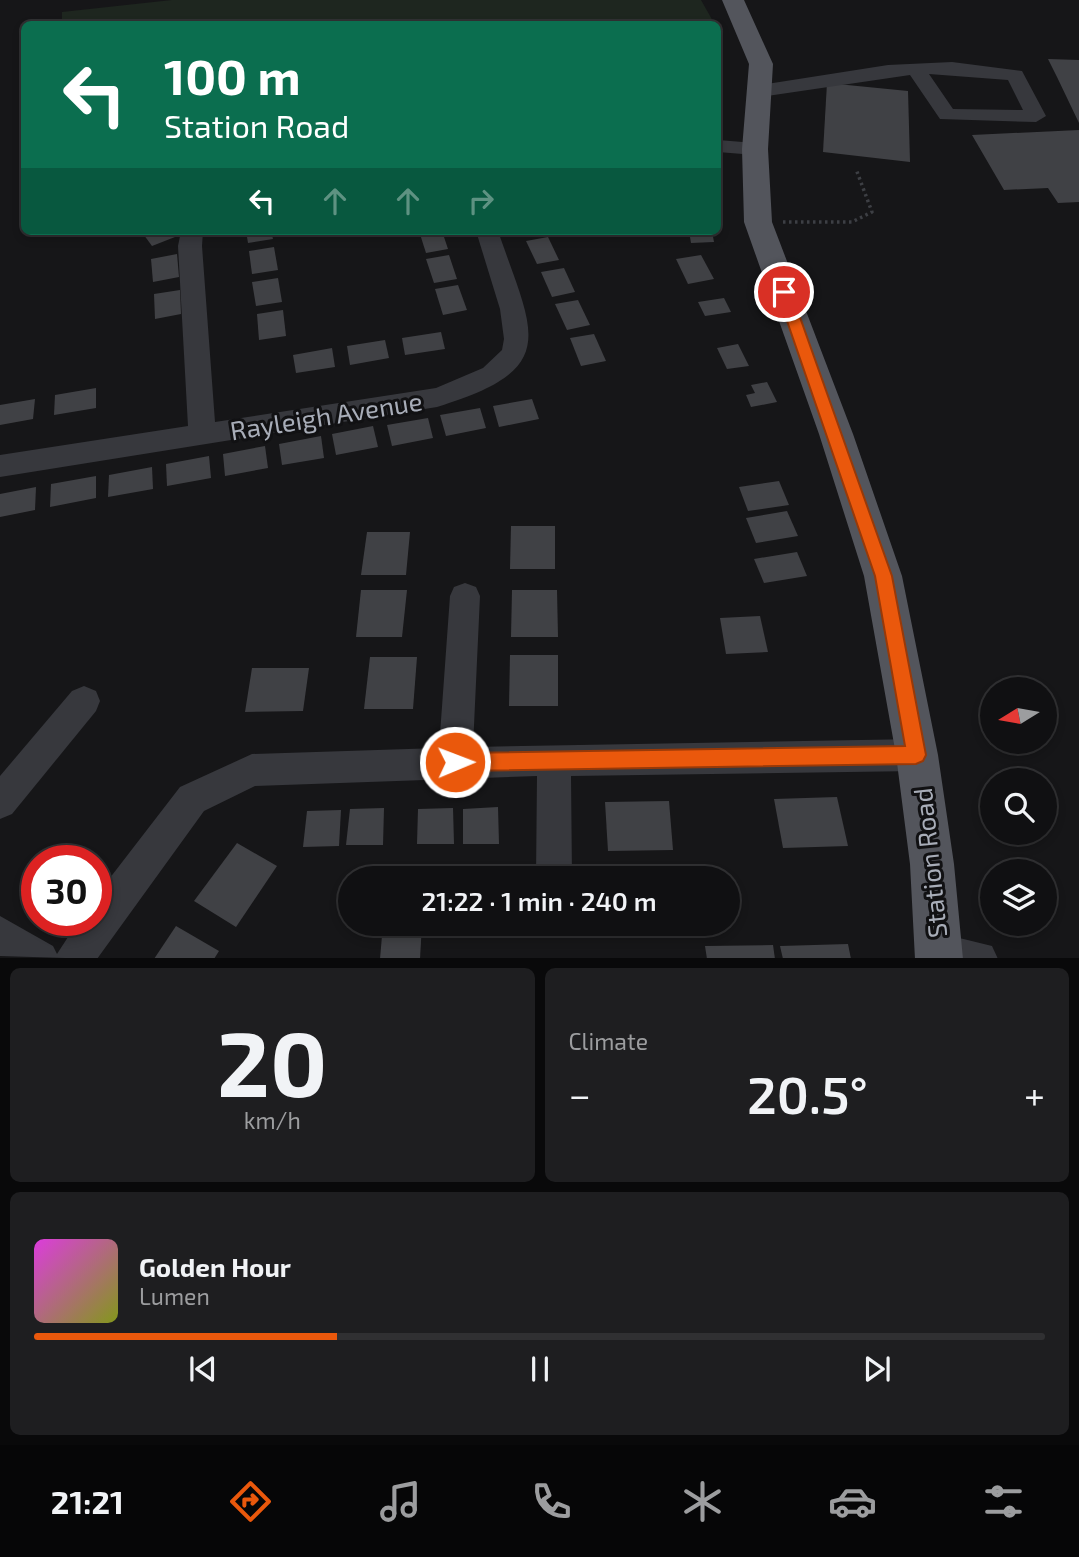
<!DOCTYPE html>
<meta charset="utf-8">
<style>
:root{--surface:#101012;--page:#1e1e20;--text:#f1f3f6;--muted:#9c9d9f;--line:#303032;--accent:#ea580c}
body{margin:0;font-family:"Exo 2",sans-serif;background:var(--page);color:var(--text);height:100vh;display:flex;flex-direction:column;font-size:26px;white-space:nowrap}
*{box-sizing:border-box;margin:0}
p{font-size:23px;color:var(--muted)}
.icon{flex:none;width:38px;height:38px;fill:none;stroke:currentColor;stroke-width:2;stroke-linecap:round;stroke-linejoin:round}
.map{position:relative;height:958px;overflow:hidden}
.panel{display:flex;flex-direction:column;gap:10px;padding:10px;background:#09090a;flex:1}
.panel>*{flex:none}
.top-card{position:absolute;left:21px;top:21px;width:700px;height:214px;border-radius:10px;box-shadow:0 4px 10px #0003,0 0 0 2px var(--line);background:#0b6e4f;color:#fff;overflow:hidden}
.needle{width:46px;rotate:259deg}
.fabs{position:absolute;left:980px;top:677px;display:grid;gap:14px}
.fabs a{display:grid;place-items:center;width:77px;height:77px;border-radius:50%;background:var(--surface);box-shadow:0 4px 10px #0003,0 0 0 2px var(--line);font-size:35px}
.speed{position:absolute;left:21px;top:845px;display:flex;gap:14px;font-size:35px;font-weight:700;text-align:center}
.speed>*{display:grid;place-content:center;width:91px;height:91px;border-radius:50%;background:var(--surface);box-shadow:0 4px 10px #0003,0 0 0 2px var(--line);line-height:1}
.speed .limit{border:10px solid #d22;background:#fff;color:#111}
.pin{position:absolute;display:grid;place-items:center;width:60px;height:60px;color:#fff;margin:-30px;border:4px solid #fff;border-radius:50%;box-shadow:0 2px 7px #0007}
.me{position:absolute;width:77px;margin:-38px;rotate:89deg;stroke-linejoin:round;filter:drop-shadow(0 0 5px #0008)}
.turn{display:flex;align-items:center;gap:24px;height:147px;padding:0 28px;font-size:32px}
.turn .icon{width:91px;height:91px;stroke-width:2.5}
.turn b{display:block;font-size:49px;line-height:60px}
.lanes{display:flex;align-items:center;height:66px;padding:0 28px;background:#0003;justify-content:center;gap:35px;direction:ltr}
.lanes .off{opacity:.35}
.big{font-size:52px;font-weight:600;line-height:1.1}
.panel .widget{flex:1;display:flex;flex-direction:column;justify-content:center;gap:10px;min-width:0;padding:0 24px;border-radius:10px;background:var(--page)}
.panel .dial{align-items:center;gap:0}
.dial b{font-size:91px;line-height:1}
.song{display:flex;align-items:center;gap:21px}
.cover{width:84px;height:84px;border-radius:10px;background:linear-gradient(135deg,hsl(300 70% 55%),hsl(70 70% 35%))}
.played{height:7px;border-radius:4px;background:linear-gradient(90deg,var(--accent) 30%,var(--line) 30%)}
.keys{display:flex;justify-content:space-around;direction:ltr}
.heat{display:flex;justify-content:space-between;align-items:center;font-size:38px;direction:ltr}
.panel .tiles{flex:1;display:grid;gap:10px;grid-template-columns:1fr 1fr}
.widget:last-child{grid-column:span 2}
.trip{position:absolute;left:338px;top:866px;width:402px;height:70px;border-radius:35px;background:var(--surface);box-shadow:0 4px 10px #0003,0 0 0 2px var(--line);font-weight:600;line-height:70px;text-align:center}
.menu{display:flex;height:112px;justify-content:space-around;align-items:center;background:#060607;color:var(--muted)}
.menu .icon{width:49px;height:49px}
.menu .on{color:var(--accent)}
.menu b{font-size:32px;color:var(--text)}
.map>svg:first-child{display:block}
</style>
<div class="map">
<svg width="1079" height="959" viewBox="0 0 1079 959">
<rect width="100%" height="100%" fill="#161618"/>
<path fill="#1e261f" d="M172 0H701L714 23 62 24V12Z"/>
<g fill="#404145">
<path d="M1048 59 1079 60V123L1057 77Z"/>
<path d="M827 83 908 91 910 162 823 152Z"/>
<path d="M1079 130V202L1058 203 1048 188 1004 190 972 135Z"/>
<path d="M141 231H170L175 237 152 246Z"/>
<path d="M246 231H271L273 239 248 243Z"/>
<path d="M419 231H442L448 249 426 253Z"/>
<path d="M689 231H712L714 242 691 243Z"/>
<path d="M548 237 559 260 537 264 526 241Z"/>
<path d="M274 247 278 270 252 274 249 251Z"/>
<path d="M177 254 179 277 153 282 151 259Z"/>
<path d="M449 255 457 279 434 283 426 259Z"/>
<path d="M701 255 714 279 688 284 676 259Z"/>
<path d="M564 268 575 292 552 297 541 272Z"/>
<path d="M278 278 282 302 256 306 252 282Z"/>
<path d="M458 285 467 310 443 315 435 289Z"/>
<path d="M180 290 181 314 155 319 154 294Z"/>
<path d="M724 298 731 312 705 316 698 302Z"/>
<path d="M578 300 590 325 567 330 555 304Z"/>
<path d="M283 310 286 336 259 340 257 314Z"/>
<path d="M441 332 445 349 405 355 402 338Z"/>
<path d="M594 334 606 361 581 366 570 338Z"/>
<path d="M385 340 389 358 350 365 347 346Z"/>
<path d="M738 344 749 366 727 369 717 348Z"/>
<path d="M332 348 335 367 296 373 293 355Z"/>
<path d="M767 382 777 402 751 407 746 395 755 393 751 385Z"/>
<path d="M96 388V408L54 415 55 395Z"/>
<path d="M35 399 33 419 0 425V405Z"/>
<path d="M532 399 539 419 499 427 493 406Z"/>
<path d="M480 408 486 428 446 436 440 415Z"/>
<path d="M428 418 433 438 392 446 387 425Z"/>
<path d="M373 426 378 447 336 455 332 434Z"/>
<path d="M321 436 324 458 282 465 279 444Z"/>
<path d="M265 446 268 468 225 476 223 454Z"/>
<path d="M209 456 211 478 167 486 166 464Z"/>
<path d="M152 467 153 489 108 497 109 475Z"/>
<path d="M96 476V498L50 507 51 484Z"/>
<path d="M779 481 789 505 748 511 739 487Z"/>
<path d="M36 487 35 510 0 517V494Z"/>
<path d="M787 511 798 536 756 543 746 518Z"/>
<path d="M511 526H555V569H510Z"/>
<path d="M367 532H410L406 575H361Z"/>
<path d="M797 552 807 576 764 583 754 559Z"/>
<path d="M361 590H407L402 637H356Z"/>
<path d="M512 590H557L558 637H511Z"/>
<path d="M760 616 768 652 726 654 720 618Z"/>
<path d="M510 655H558V706H509Z"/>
<path d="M370 657H417L413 709H364Z"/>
<path d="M252 668H309L303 711 245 712Z"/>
<path d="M837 797 848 846 783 848 774 799Z"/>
<path d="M669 801 673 850 608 851 605 802Z"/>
<path d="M498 807 499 844H463V809Z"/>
<path d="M384 808 383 845H346L350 809Z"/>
<path d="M453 808 454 844H417L418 809Z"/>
<path d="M341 810 339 846 303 847 307 811Z"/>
<path d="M237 843 277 866 236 927 194 901Z"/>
<path d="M383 924H422L420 959H380Z"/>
<path d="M176 926 219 951 214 959H154Z"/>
<path d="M848 944 851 959H783L780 946Z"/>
<path d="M773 945 775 959H707L705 946Z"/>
</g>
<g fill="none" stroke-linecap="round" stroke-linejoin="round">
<path stroke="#3d3f44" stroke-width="3.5" stroke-dasharray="2.5 3.5" stroke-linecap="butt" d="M783 222H852L872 212 856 169"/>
<g fill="#37383d" fill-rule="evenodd">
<path d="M952 62 1022 71 1046 116 1036 122 940 119 910 75 761 97 751 91 761 85 888 65ZM929 74 1008 80 1023 110 953 109Z"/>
<path d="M718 140 755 143 766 149 755 155 718 152Z"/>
<path d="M181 231H203L202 246 215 422 436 388 483 368 502 350 504 339 500 309 476 231H498C533 333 563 369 437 407L0 477V455L188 426 178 246Z"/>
<path d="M465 583 476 587 480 596 473 747 917 739 929 744 934 755 929 766 917 771 571 776 572 878H536L537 776 255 786 204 811 97 959 0 956V916L53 946 57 954 79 920H96V896L180 787 252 754 439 748 450 596 454 587Z"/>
<path d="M84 686 96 691 100 701 96 711 12 814 0 819V776L72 691Z"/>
<path d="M939 933 992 946 998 959H923L920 952 926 939Z"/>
</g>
<path fill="#53555c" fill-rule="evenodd" d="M722 0H744L773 64 768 149 772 222 853 434 902 576 938 755 954 864 963 959H915L910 864 896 755 864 576 819 434 744 222 742 149 749 64Z"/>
</g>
<path fill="#ea580c" stroke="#983908" stroke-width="2" d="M784 288 791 292 892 576 926 755 923 761 916 764 455 771 449 769 446 762 449 756 455 753 905 746 875 576 777 292Z"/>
<g text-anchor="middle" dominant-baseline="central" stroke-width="6" stroke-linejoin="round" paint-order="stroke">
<g font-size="26" fill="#a8adb8" stroke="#111113">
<text transform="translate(326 415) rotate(-9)">Rayleigh Avenue</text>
<text transform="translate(929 863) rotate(-96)">Station Road</text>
</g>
</g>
</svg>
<div class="fabs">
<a><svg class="needle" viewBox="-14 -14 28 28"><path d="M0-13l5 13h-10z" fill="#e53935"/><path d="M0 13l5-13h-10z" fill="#9c9d9f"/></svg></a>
<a><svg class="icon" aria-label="search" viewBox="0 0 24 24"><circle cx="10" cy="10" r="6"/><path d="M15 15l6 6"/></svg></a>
<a><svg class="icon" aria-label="layers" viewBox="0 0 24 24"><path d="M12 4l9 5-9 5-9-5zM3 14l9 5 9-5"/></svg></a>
</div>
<div class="speed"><div class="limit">30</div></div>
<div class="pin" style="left:784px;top:292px;background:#d93025"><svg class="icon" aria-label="arrive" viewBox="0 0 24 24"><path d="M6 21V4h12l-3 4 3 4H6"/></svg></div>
<svg class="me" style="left:455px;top:762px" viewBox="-20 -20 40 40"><circle r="17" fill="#ea580c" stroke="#fff" stroke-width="3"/><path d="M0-11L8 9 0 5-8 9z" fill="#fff"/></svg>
<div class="trip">21:22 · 1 min · 240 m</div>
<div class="top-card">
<div class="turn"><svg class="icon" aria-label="left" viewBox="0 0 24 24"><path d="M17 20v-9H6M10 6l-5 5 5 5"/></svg><div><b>100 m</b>Station Road</div></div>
<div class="lanes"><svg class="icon" aria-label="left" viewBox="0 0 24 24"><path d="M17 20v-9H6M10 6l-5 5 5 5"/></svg><svg class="icon off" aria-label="ahead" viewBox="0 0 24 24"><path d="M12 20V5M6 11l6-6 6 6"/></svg><svg class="icon off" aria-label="ahead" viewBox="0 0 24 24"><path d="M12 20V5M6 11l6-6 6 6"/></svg><svg class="icon off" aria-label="right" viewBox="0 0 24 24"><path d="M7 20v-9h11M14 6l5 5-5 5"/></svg></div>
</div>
</div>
<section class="panel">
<div class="tiles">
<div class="widget dial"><b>20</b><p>km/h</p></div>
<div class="widget"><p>Climate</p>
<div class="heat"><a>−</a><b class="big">20.5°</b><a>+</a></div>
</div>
<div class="widget">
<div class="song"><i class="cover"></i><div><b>Golden Hour</b><p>Lumen</p></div></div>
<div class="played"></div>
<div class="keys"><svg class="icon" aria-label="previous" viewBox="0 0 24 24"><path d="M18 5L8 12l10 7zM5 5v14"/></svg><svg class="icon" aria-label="pause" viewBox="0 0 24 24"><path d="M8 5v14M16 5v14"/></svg><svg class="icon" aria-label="next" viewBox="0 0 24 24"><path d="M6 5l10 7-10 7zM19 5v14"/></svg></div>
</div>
</div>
</section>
<nav class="menu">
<b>21:21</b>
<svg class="icon on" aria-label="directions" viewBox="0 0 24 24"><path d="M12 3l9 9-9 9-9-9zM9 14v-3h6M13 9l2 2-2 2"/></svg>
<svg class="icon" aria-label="music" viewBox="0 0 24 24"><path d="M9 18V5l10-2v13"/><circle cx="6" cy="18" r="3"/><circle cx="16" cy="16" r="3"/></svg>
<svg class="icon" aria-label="phone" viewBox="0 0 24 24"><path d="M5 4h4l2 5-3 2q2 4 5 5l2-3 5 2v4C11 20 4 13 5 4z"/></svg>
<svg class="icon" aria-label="climate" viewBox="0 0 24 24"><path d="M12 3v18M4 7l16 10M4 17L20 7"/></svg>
<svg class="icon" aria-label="car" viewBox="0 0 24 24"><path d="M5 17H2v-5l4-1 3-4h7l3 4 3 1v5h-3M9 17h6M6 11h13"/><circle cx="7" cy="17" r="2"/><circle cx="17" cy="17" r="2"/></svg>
<svg class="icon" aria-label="filters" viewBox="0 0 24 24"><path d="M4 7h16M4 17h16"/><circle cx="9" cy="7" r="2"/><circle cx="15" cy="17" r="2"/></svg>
</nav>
